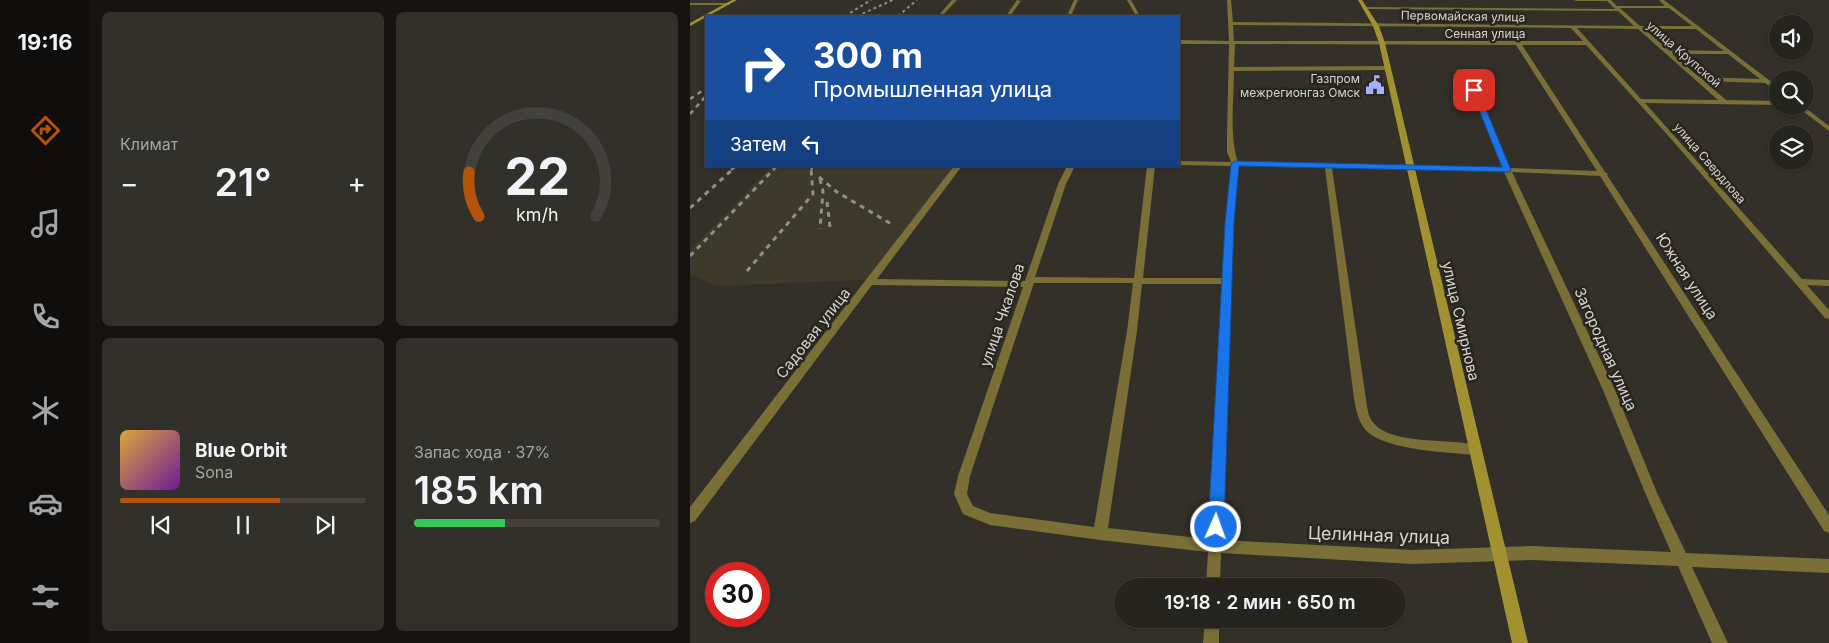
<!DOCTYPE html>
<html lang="ru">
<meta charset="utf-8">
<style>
:root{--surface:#26241e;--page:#32302b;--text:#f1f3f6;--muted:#a4a4a4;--line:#42413c;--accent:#b45309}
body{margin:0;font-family:Inter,sans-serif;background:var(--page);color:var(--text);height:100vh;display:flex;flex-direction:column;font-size:19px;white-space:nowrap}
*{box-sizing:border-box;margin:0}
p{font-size:16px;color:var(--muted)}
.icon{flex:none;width:28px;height:28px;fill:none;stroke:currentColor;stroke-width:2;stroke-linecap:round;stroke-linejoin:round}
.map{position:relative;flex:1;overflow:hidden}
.drawer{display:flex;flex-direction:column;gap:12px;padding:12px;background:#151410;width:600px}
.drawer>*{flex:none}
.top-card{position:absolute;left:15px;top:15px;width:475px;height:152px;border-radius:0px;box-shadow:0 1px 4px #0004,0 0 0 1px var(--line);background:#1a4fa0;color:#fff;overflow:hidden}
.controls{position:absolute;left:1079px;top:15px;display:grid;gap:10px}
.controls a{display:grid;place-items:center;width:45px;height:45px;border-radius:50%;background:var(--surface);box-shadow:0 1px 4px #0004,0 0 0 1px var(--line);font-size:25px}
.speed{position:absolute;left:15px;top:562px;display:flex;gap:10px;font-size:25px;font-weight:700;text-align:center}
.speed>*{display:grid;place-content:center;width:65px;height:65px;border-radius:50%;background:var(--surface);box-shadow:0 1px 4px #0004,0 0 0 1px var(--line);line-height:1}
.speed .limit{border:8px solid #d22;background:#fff;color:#111}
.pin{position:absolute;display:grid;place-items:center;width:42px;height:42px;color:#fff;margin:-21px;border-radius:10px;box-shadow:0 2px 8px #0006}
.me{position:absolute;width:55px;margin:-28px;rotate:2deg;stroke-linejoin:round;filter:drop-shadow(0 0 4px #0008)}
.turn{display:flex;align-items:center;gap:18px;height:105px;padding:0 25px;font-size:22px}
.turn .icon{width:65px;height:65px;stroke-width:2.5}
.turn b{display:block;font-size:35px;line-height:42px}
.then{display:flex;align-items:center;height:48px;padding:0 25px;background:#0003;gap:10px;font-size:19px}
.big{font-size:38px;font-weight:600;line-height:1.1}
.drawer .widget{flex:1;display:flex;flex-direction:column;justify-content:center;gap:8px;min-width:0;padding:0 18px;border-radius:8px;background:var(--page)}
.drawer .dial{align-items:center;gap:0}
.dial svg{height:130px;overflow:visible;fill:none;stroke:var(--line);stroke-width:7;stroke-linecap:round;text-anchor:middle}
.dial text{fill:var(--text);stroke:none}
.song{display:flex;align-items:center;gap:15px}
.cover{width:60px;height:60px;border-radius:8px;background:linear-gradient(135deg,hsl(40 70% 55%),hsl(280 70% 35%))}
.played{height:5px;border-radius:2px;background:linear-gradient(90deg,var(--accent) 65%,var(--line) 65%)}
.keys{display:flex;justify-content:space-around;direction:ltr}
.heat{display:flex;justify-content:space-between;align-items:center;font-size:28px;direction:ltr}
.charge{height:8px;border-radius:4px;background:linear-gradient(90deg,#34c759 37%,var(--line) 0)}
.drawer .tiles{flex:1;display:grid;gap:12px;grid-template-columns:repeat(2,1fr)}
.trip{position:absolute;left:424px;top:578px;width:292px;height:50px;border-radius:25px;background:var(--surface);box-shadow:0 1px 4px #0004,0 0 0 1px var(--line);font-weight:600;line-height:50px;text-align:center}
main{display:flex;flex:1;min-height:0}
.menu{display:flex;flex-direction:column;width:90px;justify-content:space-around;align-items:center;background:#0f0e0c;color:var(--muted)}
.menu .icon{width:35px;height:35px}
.menu .selected{color:var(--accent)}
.menu b{font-size:22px;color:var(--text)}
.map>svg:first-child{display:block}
</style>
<main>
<nav class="menu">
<b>19:16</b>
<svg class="icon selected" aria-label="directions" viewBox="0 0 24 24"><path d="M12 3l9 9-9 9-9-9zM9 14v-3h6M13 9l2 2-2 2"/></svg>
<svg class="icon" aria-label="music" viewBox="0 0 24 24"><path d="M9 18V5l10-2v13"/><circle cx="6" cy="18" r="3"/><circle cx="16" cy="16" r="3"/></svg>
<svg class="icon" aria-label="phone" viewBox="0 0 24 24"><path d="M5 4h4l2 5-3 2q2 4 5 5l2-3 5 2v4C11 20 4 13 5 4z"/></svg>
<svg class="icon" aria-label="climate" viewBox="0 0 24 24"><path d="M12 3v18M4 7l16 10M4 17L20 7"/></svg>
<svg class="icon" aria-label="car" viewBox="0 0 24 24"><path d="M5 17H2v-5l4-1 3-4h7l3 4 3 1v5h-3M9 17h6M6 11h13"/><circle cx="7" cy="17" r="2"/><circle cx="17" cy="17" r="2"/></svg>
<svg class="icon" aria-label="filters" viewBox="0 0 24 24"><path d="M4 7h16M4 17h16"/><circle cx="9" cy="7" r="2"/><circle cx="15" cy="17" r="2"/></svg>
</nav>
<section class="drawer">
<div class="tiles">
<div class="widget"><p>Климат</p>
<div class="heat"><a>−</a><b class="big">21°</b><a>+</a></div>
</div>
<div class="widget dial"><svg viewBox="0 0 100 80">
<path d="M14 69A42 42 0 1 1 86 69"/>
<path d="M14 69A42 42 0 0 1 8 42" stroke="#b45309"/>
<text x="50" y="56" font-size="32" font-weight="700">22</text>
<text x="50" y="72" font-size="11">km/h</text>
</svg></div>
<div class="widget">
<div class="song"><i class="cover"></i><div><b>Blue Orbit</b><p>Sona</p></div></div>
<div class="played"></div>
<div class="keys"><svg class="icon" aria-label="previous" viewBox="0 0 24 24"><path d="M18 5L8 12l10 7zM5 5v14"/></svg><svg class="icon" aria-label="pause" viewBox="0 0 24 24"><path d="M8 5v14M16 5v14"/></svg><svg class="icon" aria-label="next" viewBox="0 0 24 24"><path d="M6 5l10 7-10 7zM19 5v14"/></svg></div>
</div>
<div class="widget"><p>Запас хода · 37%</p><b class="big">185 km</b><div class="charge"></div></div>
</div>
</section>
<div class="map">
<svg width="1139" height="643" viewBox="0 0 1139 643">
<rect width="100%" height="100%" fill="#323028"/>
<path fill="#3d3a2b" d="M82 166H264L181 277 174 280 32 286 25 285 0 275V250Z"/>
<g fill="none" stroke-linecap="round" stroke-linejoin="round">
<g fill="#796f37" fill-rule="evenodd">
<path d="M262 0H267L252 16H248Z"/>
<path d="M327 0 331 1 320 16H316Z"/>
<path d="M384 0H388L381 16H377Z"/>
<path d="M437 0H441L450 16H446Z"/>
<path d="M537 0H541L543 22 944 26 928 11 676 9 674 8 676 7 925 9 917 1H886L884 0H921L927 6H975L969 0H974L1088 87V92L1075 83 1014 81 1036 100 1088 101V105L955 103 1112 279 1139 280V286L1117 285 1139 310V319L1135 318 982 140 896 45H832L915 172 918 174 917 175 1139 515V533L1134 531 910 176 822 172 925 390 968 495 996 553 1139 559V573L1002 567 1038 643H1022L988 566 841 560 722 564 531 553 530 586H516L518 552 410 540 300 525 273 514 264 494 268 476 333 287 182 285 5 521 0 523V507L264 166H272L187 279 335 281 368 184 377 166H385L376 184 345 277 444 278 457 166H465L453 278H532L535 223 541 166 489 165V161L541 162 537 152V136L539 44H489V40L539 41ZM930 8H979L1002 26H950ZM543 25 881 28 893 41H544ZM887 28 948 29 1028 100 951 99ZM954 29H1006L1034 51 979 50ZM545 44 826 45 907 171 820 168 787 90 781 80 769 69 766 71 776 82 781 90 812 168 548 162C539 135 544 99 544 71L698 70 701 68 698 66 544 67ZM982 54H1038L1070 79 1009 77ZM548 166 635 168 664 399C666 409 668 420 674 428 692 451 758 452 786 455L790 454 792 450 790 446C763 437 700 447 682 421 678 416 677 406 676 399L642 168 814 172 913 390 956 495 981 552 841 546 722 550 532 540 543 223ZM344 283H443L437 331 404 527 300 513 283 506 277 494 280 476ZM452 284H532L518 539 418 528 447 331Z"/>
<path d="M0 3H38L40 4 38 5H0Z"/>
<path d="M1106 106H1113L1139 126V131Z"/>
<path d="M515 619H529V643H513Z"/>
</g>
<g fill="#a29131" fill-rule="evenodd">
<path d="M42 0H47L0 26V23Z"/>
<path d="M668 0H672L689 26 695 43 838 643H822L689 43 683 26Z"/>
</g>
<g stroke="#918f89" stroke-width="2" stroke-dasharray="3 3" stroke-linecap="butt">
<path d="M155 16 181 0"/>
<path d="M167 16 203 0"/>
<path d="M208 16 227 0"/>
</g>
<g stroke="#918f89" stroke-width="2.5" stroke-dasharray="4.5 4.5" stroke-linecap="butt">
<path d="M0 99 12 91"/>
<path d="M0 114 16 96"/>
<path d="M121 166 122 170"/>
<path d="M41 170 46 166"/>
<path d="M83 170 87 166"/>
</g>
<g stroke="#918f89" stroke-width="3" stroke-dasharray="5 5" stroke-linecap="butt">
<path d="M129 177 147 192 203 225"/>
<path d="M130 179 133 191 130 229"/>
<path d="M137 202 140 227"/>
<path d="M0 208 43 169"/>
<path d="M0 256 84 169"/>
<path d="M57 271 123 194 121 169"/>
</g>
</g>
<path fill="#1a73e8" stroke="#114b97" d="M784 88 788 90 821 170 820 172 549 166 544 223 534 527 531 532 526 534 520 532 518 527 535 223 541 164 545 161 812 167 781 90Z"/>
<defs>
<g id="civic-bare" transform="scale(1.5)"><path d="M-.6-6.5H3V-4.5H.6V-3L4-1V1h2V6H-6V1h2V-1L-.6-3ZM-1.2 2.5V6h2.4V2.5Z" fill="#a4b1fc" stroke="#28261e" stroke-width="2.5" paint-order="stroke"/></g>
</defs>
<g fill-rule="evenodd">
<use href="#civic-bare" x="685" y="85"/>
</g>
<g text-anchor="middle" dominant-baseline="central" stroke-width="5" stroke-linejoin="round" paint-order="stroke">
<g font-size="12" fill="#d5d4cf" stroke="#28261e">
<text transform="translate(773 16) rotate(1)">Первомайская улица</text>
<text x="795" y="33">Сенная улица</text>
<text transform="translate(994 54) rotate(41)">улица Крупской</text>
<text transform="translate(1020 163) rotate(49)">улица Свердлова</text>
</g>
<g font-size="12" fill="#d5d4cf" stroke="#28261e" text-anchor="end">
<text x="670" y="78">Газпром<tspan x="670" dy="14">межрегионгаз Омск</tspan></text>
</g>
<g font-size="15" fill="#d5d4cf" stroke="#28261e">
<text transform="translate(997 276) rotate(57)">Южная улица</text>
<text transform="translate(312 315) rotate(-71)">улица Чкалова</text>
<text transform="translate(771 321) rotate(77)">улица Смирнова</text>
<text transform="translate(123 333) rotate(-52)">Садовая улица</text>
<text transform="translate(916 349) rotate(66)">Загородная улица</text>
</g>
<g font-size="18" fill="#d5d4cf" stroke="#28261e">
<text transform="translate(689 535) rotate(2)">Целинная улица</text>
</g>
</g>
</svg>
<div class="controls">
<a><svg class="icon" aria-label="sound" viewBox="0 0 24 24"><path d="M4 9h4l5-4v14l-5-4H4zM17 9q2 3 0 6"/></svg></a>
<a><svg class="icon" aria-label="search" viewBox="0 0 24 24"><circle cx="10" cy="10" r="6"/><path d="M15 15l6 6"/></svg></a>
<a><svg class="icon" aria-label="layers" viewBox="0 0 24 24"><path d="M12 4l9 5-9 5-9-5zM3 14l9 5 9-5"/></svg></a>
</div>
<div class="speed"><div class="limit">30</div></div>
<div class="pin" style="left:784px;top:90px;background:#d93025"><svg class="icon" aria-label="arrive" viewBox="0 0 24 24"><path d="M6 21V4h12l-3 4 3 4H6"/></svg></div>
<svg class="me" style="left:526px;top:527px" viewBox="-20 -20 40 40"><circle r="17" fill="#1a73e8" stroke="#fff" stroke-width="3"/><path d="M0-11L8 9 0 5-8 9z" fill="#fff"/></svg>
<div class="trip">19:18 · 2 мин · 650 m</div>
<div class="top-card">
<div class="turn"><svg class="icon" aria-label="right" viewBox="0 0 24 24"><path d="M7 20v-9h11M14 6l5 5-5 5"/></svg><div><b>300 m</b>Промышленная улица</div></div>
<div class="then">Затем<svg class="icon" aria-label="left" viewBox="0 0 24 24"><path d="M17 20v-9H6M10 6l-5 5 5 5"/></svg></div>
</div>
</div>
</main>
